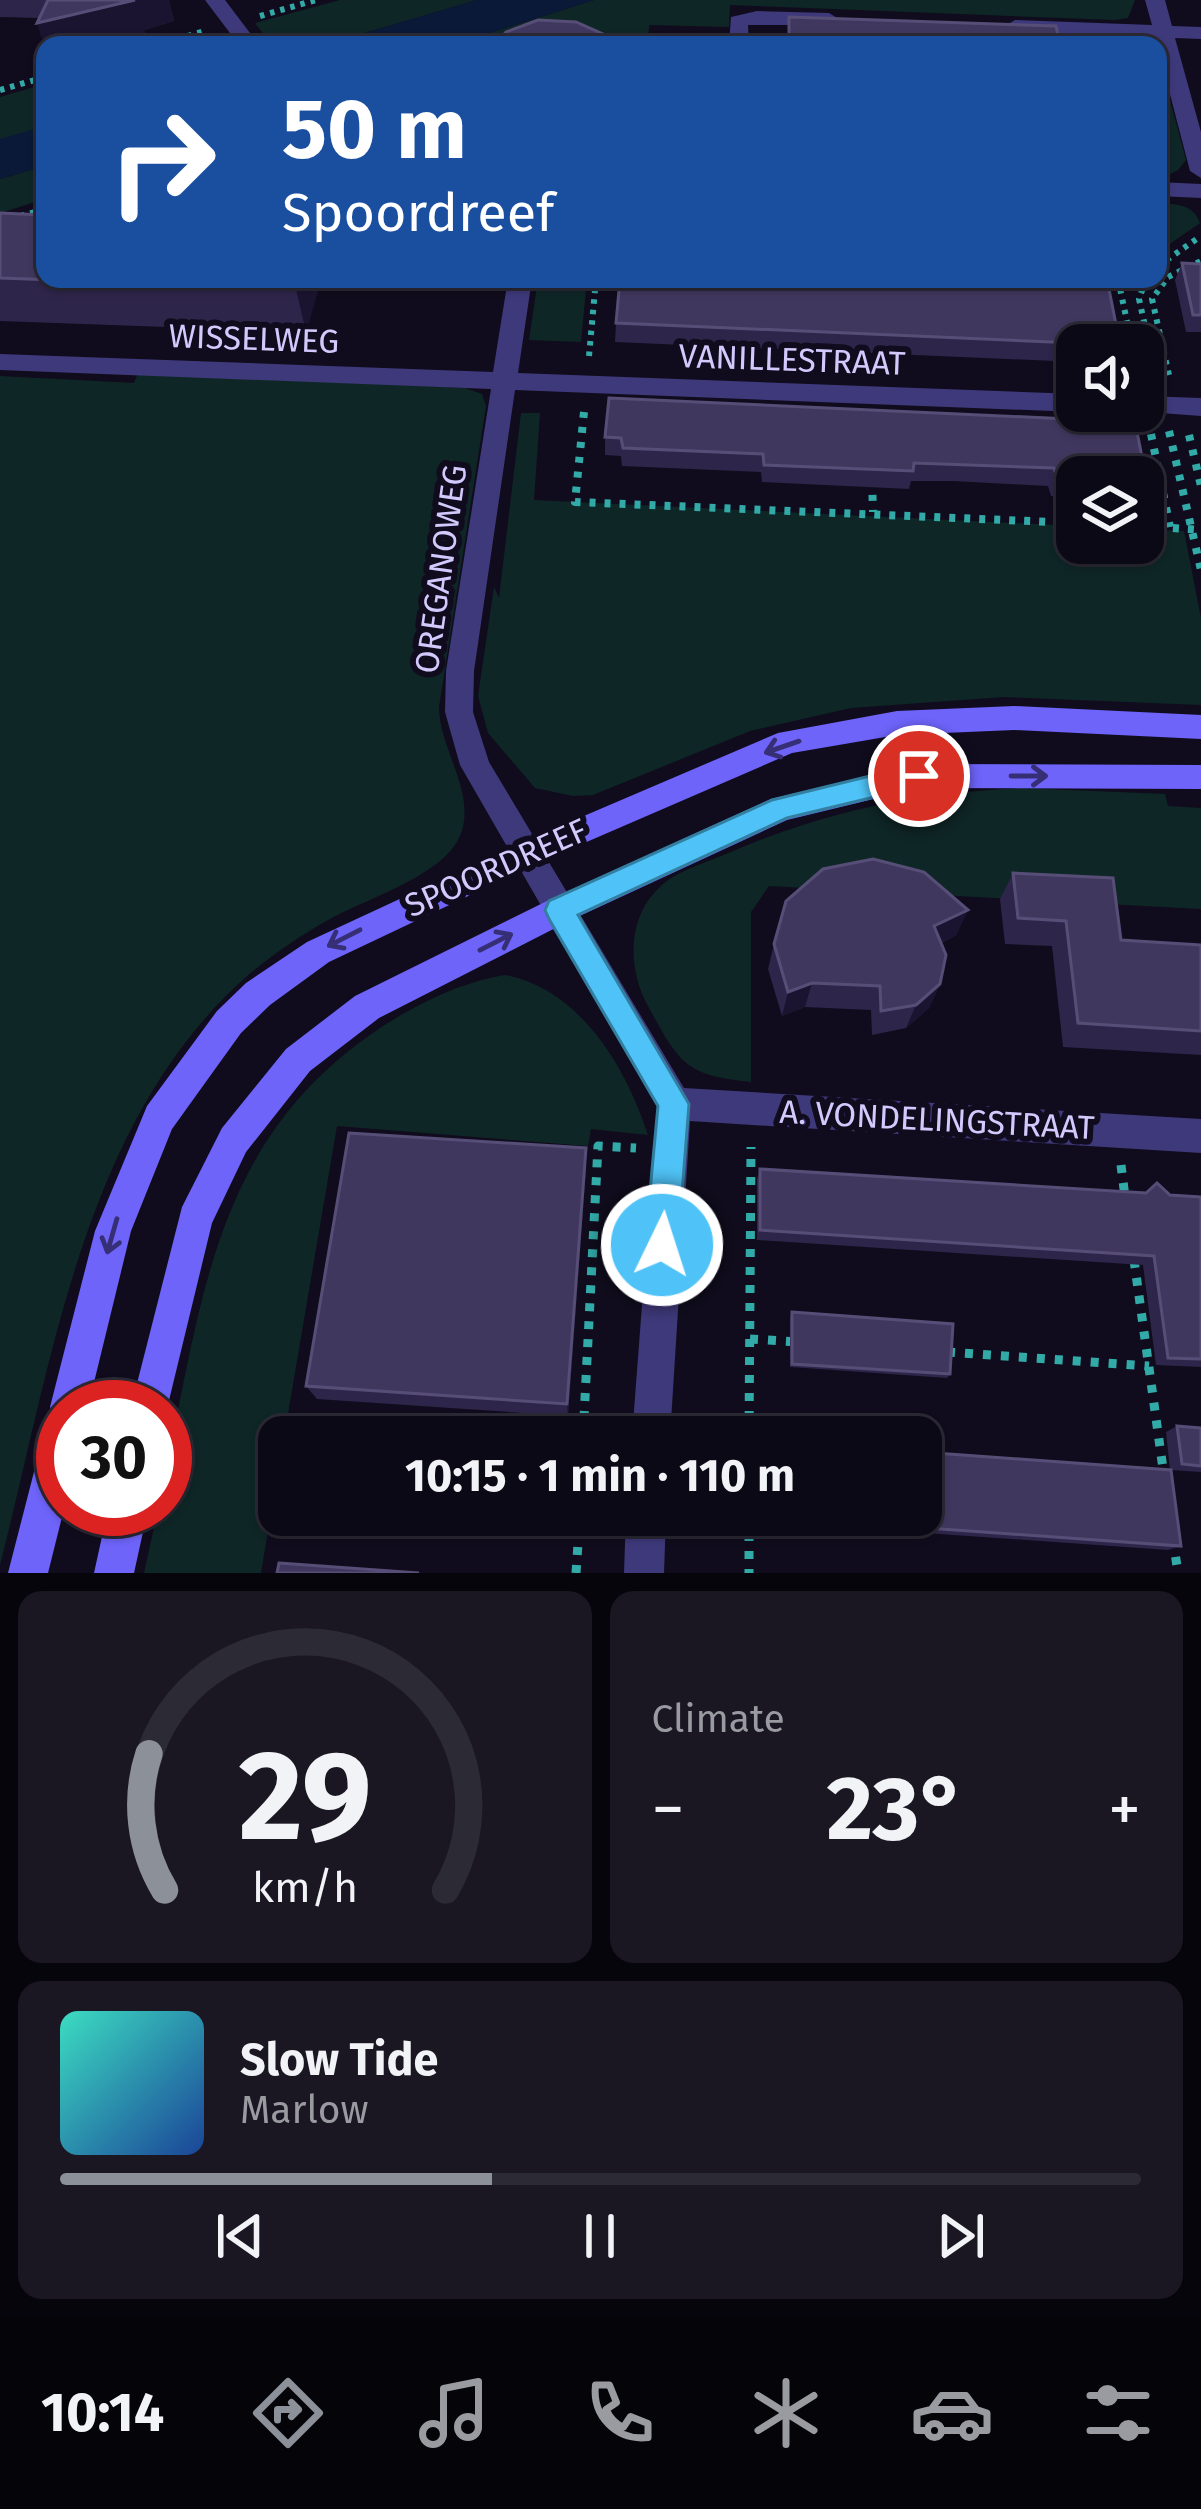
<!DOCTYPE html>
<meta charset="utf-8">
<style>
:root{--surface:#0c0916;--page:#1a1723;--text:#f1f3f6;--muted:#9a9aa1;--line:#2c2a35;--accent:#8c9099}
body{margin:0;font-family:"Fira Sans",sans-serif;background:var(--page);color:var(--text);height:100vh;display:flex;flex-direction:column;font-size:45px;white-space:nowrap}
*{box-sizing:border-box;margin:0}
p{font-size:39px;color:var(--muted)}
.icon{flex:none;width:66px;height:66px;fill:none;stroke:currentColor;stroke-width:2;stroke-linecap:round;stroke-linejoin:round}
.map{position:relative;height:1573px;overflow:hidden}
.panel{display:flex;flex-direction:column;gap:18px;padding:18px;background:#07050c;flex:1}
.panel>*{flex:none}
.hud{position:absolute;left:36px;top:36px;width:1131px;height:252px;border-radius:24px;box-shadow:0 3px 9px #0004,0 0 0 3px var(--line);background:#1a4fa0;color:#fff;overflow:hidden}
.buttons{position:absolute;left:1056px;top:324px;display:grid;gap:24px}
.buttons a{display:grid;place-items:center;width:108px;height:108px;border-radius:24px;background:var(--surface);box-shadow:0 3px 9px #0004,0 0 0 3px var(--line);font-size:60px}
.speed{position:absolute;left:36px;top:1380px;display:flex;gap:24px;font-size:60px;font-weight:700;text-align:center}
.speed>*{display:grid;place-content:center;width:156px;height:156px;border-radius:50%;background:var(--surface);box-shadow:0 3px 9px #0004,0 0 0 3px var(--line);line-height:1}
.speed .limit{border:18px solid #d22;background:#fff;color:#111}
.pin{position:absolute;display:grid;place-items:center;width:102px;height:102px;color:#fff;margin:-51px;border:6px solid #fff;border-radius:50%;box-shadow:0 3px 12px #0007}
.me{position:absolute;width:132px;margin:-66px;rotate:4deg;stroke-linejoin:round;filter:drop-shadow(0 0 9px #0008)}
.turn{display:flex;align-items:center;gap:42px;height:252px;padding:0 48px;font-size:54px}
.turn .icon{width:156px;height:156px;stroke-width:2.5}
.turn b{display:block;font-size:84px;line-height:102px}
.big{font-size:90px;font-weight:700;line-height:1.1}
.panel .card{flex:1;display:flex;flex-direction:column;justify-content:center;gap:18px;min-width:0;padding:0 42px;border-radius:24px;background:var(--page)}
.panel .dial{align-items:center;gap:0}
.dial svg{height:312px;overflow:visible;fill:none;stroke:var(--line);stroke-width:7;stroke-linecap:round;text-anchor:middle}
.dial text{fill:var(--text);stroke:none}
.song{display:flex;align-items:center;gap:36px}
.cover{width:144px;height:144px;border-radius:18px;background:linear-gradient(135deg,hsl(170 70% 55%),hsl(220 70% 35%))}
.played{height:12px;border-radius:6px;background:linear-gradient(90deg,var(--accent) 40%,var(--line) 40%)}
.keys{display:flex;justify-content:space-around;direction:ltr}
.heat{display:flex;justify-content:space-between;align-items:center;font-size:66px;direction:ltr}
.panel .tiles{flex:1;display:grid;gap:18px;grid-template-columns:1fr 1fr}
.card:last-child{grid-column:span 2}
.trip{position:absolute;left:258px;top:1416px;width:684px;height:120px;border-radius:24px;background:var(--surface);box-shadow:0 3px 9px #0004,0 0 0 3px var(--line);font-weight:700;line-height:120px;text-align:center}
.dock{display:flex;height:192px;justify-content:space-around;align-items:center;background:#050409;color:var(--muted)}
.dock .icon{width:84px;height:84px}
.dock .on{color:var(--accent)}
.dock b{font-size:54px;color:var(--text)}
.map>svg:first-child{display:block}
</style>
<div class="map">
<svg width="1201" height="1573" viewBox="0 0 1201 1573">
<rect width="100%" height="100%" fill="#100c1d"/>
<g fill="#0f2626">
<path d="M340 0H477L324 45H272L255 23Z"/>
<path d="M594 0H1135L1128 18 1115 20 730 5 729 27 649 25 648 45H452Z"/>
<path d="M1158 55 1186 160 1178 170 1158 180Z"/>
<path d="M45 84V127L0 140V97Z"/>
<path d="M45 166V199L0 213V179Z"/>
<path d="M1158 203C1175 204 1194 204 1200 223L1158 252Z"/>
<path d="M538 279H587L581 342 529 340Z"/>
<path d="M138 373 465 388 482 394 486 406 439 707C439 750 479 796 459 838 441 876 366 899 330 919 301 935 272 955 247 976 83 1121 52 1363 0 1565V376L134 383Z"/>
<path d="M521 413H540L534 500 1077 526V543H1143V529L1184 531 1201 618V705L1004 697 851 708 750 731 593 795 573 796 535 788 488 733 478 696 494 587 499 598Z"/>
<path d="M1021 788 1165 794 1168 806 1201 808V909L769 886 751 912V1082C686 1075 680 1065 648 1006 628 970 626 918 660 887 676 871 705 863 726 854 825 811 913 793 1021 788Z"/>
<path d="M505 975C580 989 626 1067 648 1135L591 1129 588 1146 337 1126 284 1437H279V1464L261 1573H144L158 1509H165V1474C203 1296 215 1138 380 1028 417 1004 461 982 505 975Z"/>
</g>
<g fill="#0a1938">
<path d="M477 0H594L452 45H324Z"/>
<path d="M45 126V166L0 179V139Z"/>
</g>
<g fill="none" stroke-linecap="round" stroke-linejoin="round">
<g stroke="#31aaa8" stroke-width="6" stroke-dasharray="4.5 6" stroke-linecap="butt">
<path d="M260 16 316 0"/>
<path d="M157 45 205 31"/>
<path d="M0 90 45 77"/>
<path d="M0 222 45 209"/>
<path d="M1158 266 1201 236"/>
<path d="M1118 279 1132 345"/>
<path d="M1146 279 1139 299 1156 376"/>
<path d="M589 356 596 279"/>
<path d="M1169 375 1152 299 1168 277 1201 261"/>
</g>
<g stroke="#31aaa8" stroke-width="8" stroke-dasharray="6 9" stroke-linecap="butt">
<path d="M584 412 575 502 1077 523"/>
<path d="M1169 431 1201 570"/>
<path d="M1151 434 1170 527"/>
<path d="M1189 435 1201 486"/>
<path d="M872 480 873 512"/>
<path d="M1143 526 1201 530"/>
</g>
<g stroke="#31aaa8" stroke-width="9" stroke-dasharray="8 10" stroke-linecap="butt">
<path d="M1121 1165 1125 1197"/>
<path d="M1134 1260 1164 1476"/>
<path d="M750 1339 800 1342"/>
<path d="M947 1352 1149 1366"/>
<path d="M583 1437 598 1146 636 1148"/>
<path d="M749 1437 751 1147"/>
<path d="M749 1515V1573"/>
<path d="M1173 1539 1178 1573"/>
<path d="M576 1573 580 1515"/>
</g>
<g fill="#3e397a" fill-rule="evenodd">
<path d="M205 0H225L259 45H239Z"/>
<path d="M1145 0H1165L1172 26 1201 27V39L1175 38 1201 132V178L1190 171 1155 37 1015 32 1005 26 1015 20 1152 25Z"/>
<path d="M757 11 829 13 839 19 829 25H748L749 45H729L731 17Z"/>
<path d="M1158 182 1201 184V198L1158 196Z"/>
<path d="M508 279H532L518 373 1077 394V412L515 390 474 671 473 712 489 762 684 1088 1201 1119V1153L690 1121 670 1437H632L657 1107 460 765 445 712 446 671 491 389 0 370V354L493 372Z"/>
<path d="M1143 396 1201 398V416L1134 411H1143Z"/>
<path d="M626 1515H666L664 1573H624Z"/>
</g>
<g fill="#6e64fa" fill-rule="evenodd">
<path d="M1014 706 1201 715V739L1014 730 897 735 792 753 538 863 329 962 270 1005 241 1033 172 1129 131 1231 88 1407H63L64 1509 48 1573H8L44 1433 54 1417 50 1407 95 1231 147 1106 217 1011 246 983 307 942 516 845 778 733 897 711Z"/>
<path d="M919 764 1201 765V789L919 788 787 820 571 920 379 1018 310 1071 246 1152 212 1223 165 1417V1407H131L182 1207 222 1128 286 1049 355 996 549 900 771 799Z"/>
<path d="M108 1509H148L134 1573H94Z"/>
</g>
</g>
<g fill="#2e254a">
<path d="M0 0H169L174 21 144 30 145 35 103 45H45L39 18 0 17Z"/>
<path d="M0 213 45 279H321L306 332 0 321Z"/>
<path d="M1201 261V332H1186L1175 280 1182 263 1200 264Z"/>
<path d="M616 323 1120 345H1077V362L615 342Z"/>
<path d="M605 437 1143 462 1136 477H1077V497L1051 496 1048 486 953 481H911L909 489 762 482 761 472 622 466 621 456 605 455Z"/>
<path d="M1013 873 1121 940 1201 945V1055L1063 1047 1052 946 1005 944 1000 899Z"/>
<path d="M968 910 956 935 941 943 940 984 929 1008 906 1028 872 1035 871 1010 805 1007 782 1016 768 969 774 944Z"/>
<path d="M586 1168 568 1416 317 1399 306 1386Z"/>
<path d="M760 1169 1201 1197V1367L1156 1365 1143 1265 757 1240V1179Z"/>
<path d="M792 1312 950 1374 947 1378 790 1367V1316Z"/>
<path d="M1177 1426 1201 1428V1472L1170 1470 1166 1432Z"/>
<path d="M755 1515H921L1181 1546 1168 1550 755 1521Z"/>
</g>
<g fill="#1b1430">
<path d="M134 0H169L174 21 144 30 145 35 103 45H45V49L37 23Z"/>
<path d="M299 279H321L306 332 296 289Z"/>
<path d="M968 910 956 935 923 951 934 926Z"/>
<path d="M812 983 805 1007 782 1016 788 992Z"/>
<path d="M940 984 929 1008 906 1028 916 1005Z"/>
<path d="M586 1148V1168L568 1416 567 1404Z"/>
</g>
<g fill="#40375e" stroke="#574e77" stroke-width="3">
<path d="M48 0H135L37 23Z"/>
<path d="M789 17 1056 26 1060 45H789Z"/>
<path d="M538 20 576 22 605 35 610 45H495L506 32Z"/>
<path d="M0 213 45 215V279H299L296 289 0 278Z"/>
<path d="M1182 263 1201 264V315H1193Z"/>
<path d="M620 279H1107L1120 345 616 323Z"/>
<path d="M609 398 1135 422 1143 462 1127 461 1126 477H1077V479L1057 478 1054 468 914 463 913 471 764 465 763 454 623 448 621 438 605 437Z"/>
<path d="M873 859 924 872 968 910 934 926 946 955 940 984 916 1005 881 1011 880 986 812 983 788 992 774 944 786 901 823 869Z"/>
<path d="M1013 873 1113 878 1121 940 1201 945V1031L1078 1023 1066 921 1018 918Z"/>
<path d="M349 1133 586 1148 567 1404 306 1386Z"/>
<path d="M760 1169 1146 1193 1157 1183 1170 1195 1201 1197V1359L1168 1358 1154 1256 760 1230Z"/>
<path d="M792 1312 953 1324 950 1374 792 1364Z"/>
<path d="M1177 1426 1201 1428V1466L1182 1464Z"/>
<path d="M921 1452 1171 1470 1181 1546 759 1516 921 1515Z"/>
<path d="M279 1563 419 1573H277Z"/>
</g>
<defs><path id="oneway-shaft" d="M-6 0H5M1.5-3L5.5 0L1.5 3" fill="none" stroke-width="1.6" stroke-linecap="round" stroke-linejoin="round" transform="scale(3)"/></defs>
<g stroke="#362f75">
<use href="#oneway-shaft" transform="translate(782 747) rotate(161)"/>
<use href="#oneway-shaft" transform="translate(1029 776)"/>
<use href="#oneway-shaft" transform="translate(344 938) rotate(153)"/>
<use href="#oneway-shaft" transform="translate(496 942) rotate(-27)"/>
<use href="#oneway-shaft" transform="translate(112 1236) rotate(106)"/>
</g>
<path fill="#4fc3f7" stroke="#337fa1" stroke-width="3" d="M919 764 929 768 932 776 929 784 787 818 578 915 689 1104 678 1245 673 1257 662 1262 650 1257 645 1245 658 1106 549 919 545 910 549 901 772 800Z"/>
<g text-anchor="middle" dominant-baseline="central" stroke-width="12" stroke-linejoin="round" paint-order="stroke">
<g font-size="33" fill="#d2cafd" stroke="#100c1d">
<text transform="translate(254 339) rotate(2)">WISSELWEG</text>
<text transform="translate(792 360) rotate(2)">VANILLESTRAAT</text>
<text transform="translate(441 569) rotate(-82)">OREGANOWEG</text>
<text transform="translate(496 868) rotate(-24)">SPOORDREEF</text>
<text transform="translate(937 1120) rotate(3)">A. VONDELINGSTRAAT</text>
</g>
</g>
</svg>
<div class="buttons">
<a><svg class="icon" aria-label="sound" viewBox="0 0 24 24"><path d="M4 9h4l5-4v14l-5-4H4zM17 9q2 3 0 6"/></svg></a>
<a><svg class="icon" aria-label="layers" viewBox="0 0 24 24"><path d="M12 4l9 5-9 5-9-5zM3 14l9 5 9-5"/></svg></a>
</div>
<div class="speed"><div class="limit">30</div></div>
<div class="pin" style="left:919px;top:776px;background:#d93025"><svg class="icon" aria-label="arrive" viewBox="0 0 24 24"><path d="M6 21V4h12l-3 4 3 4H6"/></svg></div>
<svg class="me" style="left:662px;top:1245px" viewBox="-20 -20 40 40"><circle r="17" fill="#4fc3f7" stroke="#fff" stroke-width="3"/><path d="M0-11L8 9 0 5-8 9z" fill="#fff"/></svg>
<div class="trip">10:15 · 1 min · 110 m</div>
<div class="hud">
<div class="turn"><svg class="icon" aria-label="right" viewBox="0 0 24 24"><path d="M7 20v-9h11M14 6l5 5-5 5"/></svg><div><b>50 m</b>Spoordreef</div></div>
</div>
</div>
<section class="panel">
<div class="tiles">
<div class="card dial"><svg viewBox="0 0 100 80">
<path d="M14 69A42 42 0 1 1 86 69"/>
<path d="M14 69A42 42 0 0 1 10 34" stroke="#8c9099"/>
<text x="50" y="56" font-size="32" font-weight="700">29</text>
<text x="50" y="72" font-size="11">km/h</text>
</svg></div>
<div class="card"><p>Climate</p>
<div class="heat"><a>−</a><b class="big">23°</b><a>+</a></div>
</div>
<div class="card">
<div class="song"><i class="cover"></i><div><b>Slow Tide</b><p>Marlow</p></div></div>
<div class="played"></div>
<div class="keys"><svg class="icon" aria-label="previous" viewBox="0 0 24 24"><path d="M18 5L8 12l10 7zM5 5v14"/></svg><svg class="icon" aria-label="pause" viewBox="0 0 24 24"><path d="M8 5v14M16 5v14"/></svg><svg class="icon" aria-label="next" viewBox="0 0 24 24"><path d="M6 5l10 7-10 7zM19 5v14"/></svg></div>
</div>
</div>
</section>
<nav class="dock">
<b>10:14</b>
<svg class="icon on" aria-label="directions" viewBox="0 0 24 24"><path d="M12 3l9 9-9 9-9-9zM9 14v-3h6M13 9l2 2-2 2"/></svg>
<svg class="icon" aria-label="music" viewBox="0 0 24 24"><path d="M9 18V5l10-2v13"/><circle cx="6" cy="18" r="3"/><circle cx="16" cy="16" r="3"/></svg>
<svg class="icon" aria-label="phone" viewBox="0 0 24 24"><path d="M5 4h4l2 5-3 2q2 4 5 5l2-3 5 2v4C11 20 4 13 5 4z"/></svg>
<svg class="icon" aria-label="climate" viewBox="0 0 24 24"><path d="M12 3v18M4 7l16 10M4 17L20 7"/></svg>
<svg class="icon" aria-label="car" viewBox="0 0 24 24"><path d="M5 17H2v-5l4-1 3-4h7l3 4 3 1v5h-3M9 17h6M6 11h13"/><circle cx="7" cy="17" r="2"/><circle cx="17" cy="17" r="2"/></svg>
<svg class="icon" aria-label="filters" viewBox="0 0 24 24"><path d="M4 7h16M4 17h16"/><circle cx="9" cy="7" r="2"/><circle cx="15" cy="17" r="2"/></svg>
</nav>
